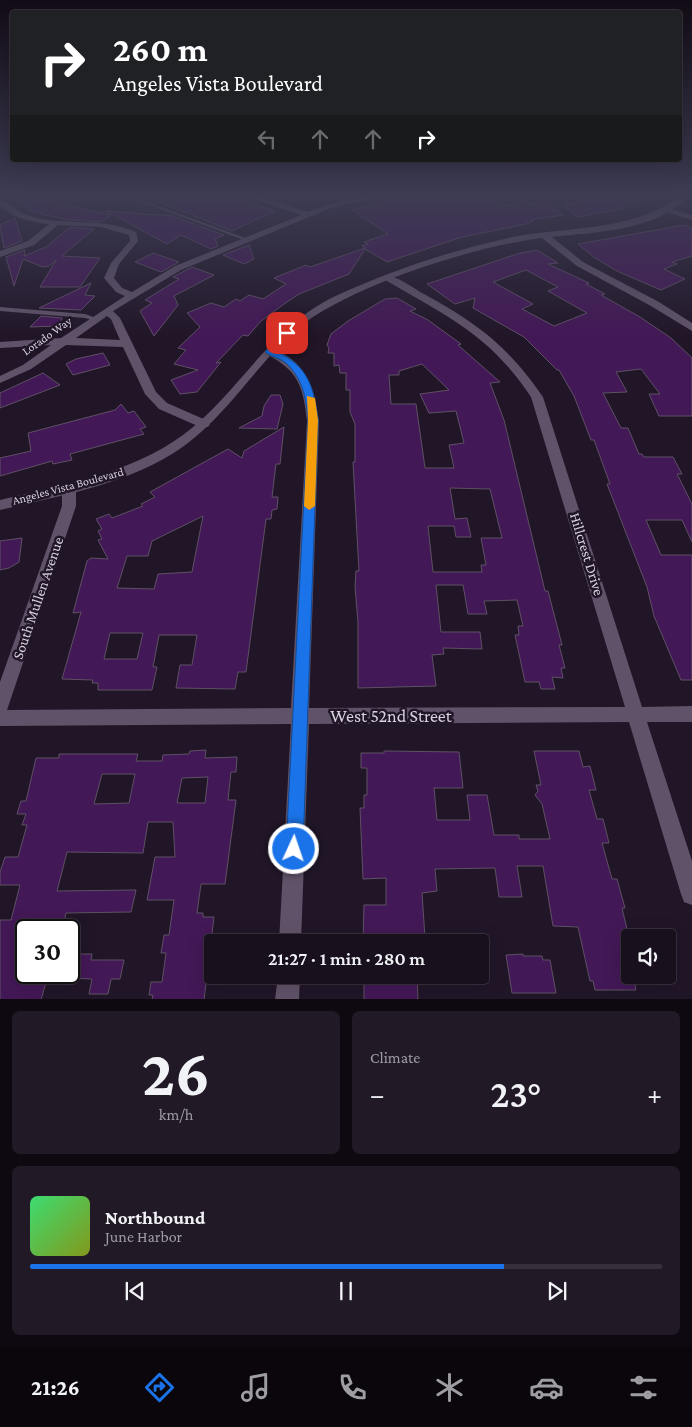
<!DOCTYPE html>
<meta charset="utf-8">
<style>
:root{--surface:#19101e;--page:#221927;--text:#f1f3f6;--muted:#9f9da4;--line:#37303c;--accent:#1a73e8}
body{margin:0;font-family:"Crimson Pro",serif;background:var(--page);color:var(--text);height:100vh;display:flex;flex-direction:column;font-size:19px;white-space:nowrap}
*{box-sizing:border-box;margin:0}
p{font-size:16px;color:var(--muted)}
.icon{flex:none;width:28px;height:28px;fill:none;stroke:currentColor;stroke-width:2;stroke-linecap:round;stroke-linejoin:round}
.map{position:relative;height:999px;overflow:hidden}
.side{display:flex;flex-direction:column;gap:12px;padding:12px;background:#0e0910;flex:1}
.side>*{flex:none}
.guide{position:absolute;left:10px;top:10px;width:672px;height:152px;border-radius:5px;box-shadow:0 5px 20px #0002,0 0 0 1px var(--line);background:#202124;color:#fff;overflow:hidden}
.tools{position:absolute;left:621px;top:929px;display:grid;gap:10px}
.tools a{display:grid;place-items:center;width:55px;height:55px;border-radius:5px;background:var(--surface);box-shadow:0 5px 20px #0002,0 0 0 1px var(--line);font-size:25px}
.speed{position:absolute;left:15px;top:919px;display:flex;gap:10px;font-size:25px;font-weight:700;text-align:center}
.speed>*{display:grid;place-content:center;width:65px;height:65px;border-radius:50%;background:var(--surface);box-shadow:0 5px 20px #0002,0 0 0 1px var(--line);line-height:1}
.speed .limit{border:2px solid #111;border-radius:8px;background:#fff;color:#111}
.pin{position:absolute;display:grid;place-items:center;width:42px;height:42px;color:#fff;margin:-21px;border-radius:10px;box-shadow:0 2px 8px #0006}
.me{position:absolute;width:55px;margin:-28px;rotate:3deg;stroke-linejoin:round;filter:drop-shadow(0 0 4px #0008)}
.turn{display:flex;align-items:center;gap:18px;height:105px;padding:0 20px;font-size:22px}
.turn .icon{width:65px;height:65px;stroke-width:2.5}
.turn b{display:block;font-size:35px;line-height:42px}
.lanes{display:flex;align-items:center;height:48px;padding:0 20px;background:#0003;justify-content:center;gap:25px;direction:ltr}
.lanes .off{opacity:.35}
.big{font-size:38px;font-weight:600;line-height:1.1}
.side .tile{flex:1;display:flex;flex-direction:column;justify-content:center;gap:8px;min-width:0;padding:0 18px;border-radius:8px;background:var(--page)}
.side .dial{align-items:center;gap:0}
.dial b{font-size:65px;line-height:1}
.song{display:flex;align-items:center;gap:15px}
.cover{width:60px;height:60px;border-radius:8px;background:linear-gradient(135deg,hsl(140 70% 55%),hsl(70 70% 35%))}
.played{height:5px;border-radius:2px;background:linear-gradient(90deg,var(--accent) 75%,var(--line) 75%)}
.keys{display:flex;justify-content:space-around;direction:ltr}
.heat{display:flex;justify-content:space-between;align-items:center;font-size:28px;direction:ltr}
.side .tiles{flex:1;display:grid;gap:12px;grid-template-columns:1fr 1fr}
.tile:last-child{grid-column:span 2}
.trip{position:absolute;left:204px;top:934px;width:285px;height:50px;border-radius:5px;background:var(--surface);box-shadow:0 5px 20px #0002,0 0 0 1px var(--line);font-weight:600;line-height:50px;text-align:center}
.menu{display:flex;height:80px;justify-content:space-around;align-items:center;background:#0a060c;color:var(--muted)}
.menu .icon{width:35px;height:35px}
.menu .active{color:var(--accent)}
.menu b{font-size:22px;color:var(--text)}
.map>svg:first-child{display:block}
</style>
<div class="map">
<svg width="692" height="1000" viewBox="0 0 692 1000">
<rect width="100%" height="100%" fill="#211628"/>
<g fill="#431856" stroke="#5e5065" fill-rule="evenodd">
<path d="M15 197H33L111 215 102 222 68 220 33 212Z"/>
<path d="M147 197H204L213 200 229 197 275 211 232 231Z"/>
<path d="M404 197H495L496 207 521 204 523 200 529 204 547 202 563 215 531 220 533 221 526 224 462 237 387 262 365 249 349 274 299 294 284 304 261 321 248 336 243 335 216 363 221 362 197 392 180 394 171 380 198 370 174 364 186 350 178 348 200 327 187 313 211 303 224 307 236 299 240 301 249 295 263 299 286 284 274 278 306 265 310 267 365 248 362 246 368 244 364 242 388 234 352 210Z"/>
<path d="M611 197H637L638 202 621 206 625 208 578 217 562 205Z"/>
<path d="M106 211 173 216 224 235 215 239 218 246 211 249 181 235 167 244Z"/>
<path d="M15 218 22 241 4 248 0 225Z"/>
<path d="M684 225 692 228V256L672 262 677 264 664 269 685 279 661 290 617 271 595 258 578 244Z"/>
<path d="M70 227 94 229 62 256 100 258 80 287H40L56 260 49 266 43 267 23 259 14 286 6 257 25 250 24 256 46 247Z"/>
<path d="M249 245 254 259 244 264 223 255Z"/>
<path d="M537 250 558 263 548 264 589 283 586 284 605 294 601 295 640 317 671 338 692 358V416H659L649 394H660L641 369 616 372 627 392 603 393 621 428H628L639 454H642L644 457H673L682 474H677L692 504V542L682 520H646L661 555H692V680H681L654 616 647 587 607 484H610L594 440H591L574 396 559 370H557L524 337 473 308 475 298 455 304 427 284 520 253ZM526 270 558 287 548 291 587 313 554 326 522 309 533 304 493 282Z"/>
<path d="M153 253 179 262 161 272 135 262Z"/>
<path d="M192 267 214 275 174 296 178 305 154 336 140 311 152 303 145 300 179 279 173 277Z"/>
<path d="M91 283 85 295 95 296 81 310 39 308Z"/>
<path d="M397 298 416 309 410 311 428 320 461 344 458 345 500 382 490 383 504 420 545 591H548L562 645H559L565 668H561L563 678 552 677 555 689H541L539 682H525L515 635H519L518 626H523L517 600 484 601 487 614H468L463 585H436L441 632H480L482 649 443 648 444 654 432 655 436 686 358 688V622L355 587 356 571H359L353 462H355V424L350 412V390H346V373H340L339 365 334 366V353H328L329 348 327 345 331 334 348 321 385 299ZM422 364 449 390 420 394 429 413 456 411 464 443 449 445 454 468H425L416 404H391L389 375H399V371ZM450 488 490 489 502 538H481L486 565H481L482 572H433L428 526H454L456 537H471L467 518 455 519Z"/>
<path d="M41 316 62 318 59 326 30 327Z"/>
<path d="M103 353 110 365 73 375 66 364 76 359Z"/>
<path d="M43 373 60 385 0 408V393Z"/>
<path d="M271 395H280L283 404 277 429 239 428 262 416 264 406Z"/>
<path d="M121 404 128 413 134 411 146 427 140 429 144 434 70 454 72 460 53 464 52 461 0 476V458L31 451 28 433 115 410Z"/>
<path d="M284 427 280 464H276L272 497H278L277 509 272 510 271 519H266L246 672H238L235 689 176 688 180 665H192L197 635H159L153 667H157L152 690H98V683H92L93 680 62 679 81 612 73 613 87 561 91 558 108 559 98 540 102 539 98 531 102 529 96 519 109 514 112 518 143 506 141 504 155 497 150 492 228 449 242 458 244 451ZM203 516 192 572 158 574 154 589 117 588 127 556H148L152 541ZM110 633H143L137 659H104Z"/>
<path d="M22 538 19 562 9 568 0 570V541Z"/>
<path d="M206 750 205 758 237 757 236 772H231L228 800H236L225 884H201L197 913H203V917H214L204 1000H152L153 995H149L151 982H162L166 953H161L164 935H169L174 900H147L155 857H175L173 822H148L143 853 67 852 57 891 136 890 131 912 66 913 62 930H26V982H46L41 1000H0V920H11L20 885H0V872L5 857H18L27 825H22L26 814H17L21 801H26L36 758H59V754H138L136 761H162L163 755 189 754 190 751ZM102 774H135L129 803 94 804ZM208 777 205 803H177L182 778Z"/>
<path d="M384 751 459 752 463 788H434L437 820H470L467 795H487L494 835H519V839H550L542 804 535 795 538 791 536 785H541L534 751H579L583 767 590 766 596 790H589L597 819H603L609 843H602L612 879H617L625 908H622L630 942V975H633L636 990H595L593 981H590L578 927 553 926 543 866H517L522 897H499L495 868 435 869 437 891 422 893 425 938H414V942H365L363 941 364 905H386V878L363 879 360 808H364V795H367V768H361V753H384Z"/>
<path d="M69 954H92L91 960H124L120 979H111L108 994H89L92 979 69 978Z"/>
<path d="M523 954V956H542L543 960H550L556 993H512L506 955Z"/>
<path d="M371 975H417L418 1000H364V977Z"/>
</g>
<g fill="none" stroke-linecap="round" stroke-linejoin="round">
<g fill="#605369" fill-rule="evenodd">
<path d="M128 197H134L248 239 244 240Z"/>
<path d="M0 307 85 314 99 319 96 321 85 318 0 311Z"/>
</g>
<g fill="#605369" fill-rule="evenodd">
<path d="M248 197H260L308 212 329 204 363 197H378L331 208 181 270 113 311 120 318 156 392 167 403 208 421 210 424 208 427H200L159 409 145 394 123 347 66 345 31 369 0 383V376L23 365 51 345 0 348V342L61 338 125 296 116 292 104 278 111 263 130 241 129 235 101 227 58 225 34 245 0 257V251L28 241 49 224C30 222 14 218 0 206V200C11 203 18 213 30 216 66 227 99 216 136 232L138 241 119 264 114 278 122 288 132 292 175 266 301 215ZM107 316 111 319 120 340 76 338Z"/>
<path d="M664 207 692 215V220L664 211Z"/>
<path d="M390 276C402 279 413 288 424 294 477 323 508 346 543 397L642 707 692 706V722H647L692 861V905L684 902 681 894 629 722 309 724 301 942H279L291 724 0 726V682L62 506V487L69 483 76 487V506L7 710 291 708 307 421C303 386 299 371 266 354L265 352 270 349C305 357 315 390 319 421L309 708 625 707 531 397C491 336 447 316 387 281L385 279Z"/>
<path d="M278 975H300L299 1000H275Z"/>
</g>
<path fill="#605369" fill-rule="evenodd" d="M679 197H688C655 231 596 232 552 237L583 262 659 302 692 323V331L651 306 577 266 542 238C475 246 340 288 291 334 250 373 221 424 172 454 120 486 58 496 0 510V500C63 485 129 474 183 435 242 391 270 324 342 293 396 269 455 249 513 237 569 226 631 232 679 197Z"/>
</g>
<linearGradient id="sky" x2="0" y2="1"><stop stop-color="#120c16"/><stop offset="0.58" stop-color="#3d3c53"/><stop offset="1" stop-color="#3d3c53" stop-opacity="0"/></linearGradient>
<rect width="692" height="337" fill="url(#sky)"/>
<path fill="#1a73e8" stroke="#114b97" d="M284 331 291 333 276 351C308 366 314 387 318 420L303 849 300 855 294 857 289 855 286 849 308 420C306 398 303 379 286 363 280 358 271 357 265 352Z"/>
<path fill="#f59e0b" d="M307 396 315 398 318 420 315 506 309 510 304 506 308 420Z"/>
<g text-anchor="middle" dominant-baseline="central" stroke-width="5" stroke-linejoin="round" paint-order="stroke">
<g font-size="12" fill="#d8d1de" stroke="#211628">
<text transform="translate(47 336) rotate(-35)">Lorado Way</text>
<text transform="translate(68 486) rotate(-15)">Angeles Vista Boulevard</text>
</g>
<g font-size="15" fill="#d8d1de" stroke="#211628">
<text transform="translate(587 554) rotate(73)">Hillcrest Drive</text>
<text transform="translate(38 598) rotate(-71)">South Mullen Avenue</text>
</g>
<g font-size="18" fill="#d8d1de" stroke="#211628">
<text x="391" y="716">West 52nd Street</text>
</g>
</g>
</svg>
<div class="tools">
<a><svg class="icon" aria-label="sound" viewBox="0 0 24 24"><path d="M4 9h4l5-4v14l-5-4H4zM17 9q2 3 0 6"/></svg></a>
</div>
<div class="speed"><div class="limit">30</div></div>
<div class="pin" style="left:287px;top:333px;background:#d93025"><svg class="icon" aria-label="arrive" viewBox="0 0 24 24"><path d="M6 21V4h12l-3 4 3 4H6"/></svg></div>
<svg class="me" style="left:294px;top:849px" viewBox="-20 -20 40 40"><circle r="17" fill="#1a73e8" stroke="#fff" stroke-width="3"/><path d="M0-11L8 9 0 5-8 9z" fill="#fff"/></svg>
<div class="trip">21:27 · 1 min · 280 m</div>
<div class="guide">
<div class="turn"><svg class="icon" aria-label="right" viewBox="0 0 24 24"><path d="M7 20v-9h11M14 6l5 5-5 5"/></svg><div><b>260 m</b>Angeles Vista Boulevard</div></div>
<div class="lanes"><svg class="icon off" aria-label="left" viewBox="0 0 24 24"><path d="M17 20v-9H6M10 6l-5 5 5 5"/></svg><svg class="icon off" aria-label="ahead" viewBox="0 0 24 24"><path d="M12 20V5M6 11l6-6 6 6"/></svg><svg class="icon off" aria-label="ahead" viewBox="0 0 24 24"><path d="M12 20V5M6 11l6-6 6 6"/></svg><svg class="icon" aria-label="right" viewBox="0 0 24 24"><path d="M7 20v-9h11M14 6l5 5-5 5"/></svg></div>
</div>
</div>
<section class="side">
<div class="tiles">
<div class="tile dial"><b>26</b><p>km/h</p></div>
<div class="tile"><p>Climate</p>
<div class="heat"><a>−</a><b class="big">23°</b><a>+</a></div>
</div>
<div class="tile">
<div class="song"><i class="cover"></i><div><b>Northbound</b><p>June Harbor</p></div></div>
<div class="played"></div>
<div class="keys"><svg class="icon" aria-label="previous" viewBox="0 0 24 24"><path d="M18 5L8 12l10 7zM5 5v14"/></svg><svg class="icon" aria-label="pause" viewBox="0 0 24 24"><path d="M8 5v14M16 5v14"/></svg><svg class="icon" aria-label="next" viewBox="0 0 24 24"><path d="M6 5l10 7-10 7zM19 5v14"/></svg></div>
</div>
</div>
</section>
<nav class="menu">
<b>21:26</b>
<svg class="icon active" aria-label="directions" viewBox="0 0 24 24"><path d="M12 3l9 9-9 9-9-9zM9 14v-3h6M13 9l2 2-2 2"/></svg>
<svg class="icon" aria-label="music" viewBox="0 0 24 24"><path d="M9 18V5l10-2v13"/><circle cx="6" cy="18" r="3"/><circle cx="16" cy="16" r="3"/></svg>
<svg class="icon" aria-label="phone" viewBox="0 0 24 24"><path d="M5 4h4l2 5-3 2q2 4 5 5l2-3 5 2v4C11 20 4 13 5 4z"/></svg>
<svg class="icon" aria-label="climate" viewBox="0 0 24 24"><path d="M12 3v18M4 7l16 10M4 17L20 7"/></svg>
<svg class="icon" aria-label="car" viewBox="0 0 24 24"><path d="M5 17H2v-5l4-1 3-4h7l3 4 3 1v5h-3M9 17h6M6 11h13"/><circle cx="7" cy="17" r="2"/><circle cx="17" cy="17" r="2"/></svg>
<svg class="icon" aria-label="filters" viewBox="0 0 24 24"><path d="M4 7h16M4 17h16"/><circle cx="9" cy="7" r="2"/><circle cx="15" cy="17" r="2"/></svg>
</nav>
